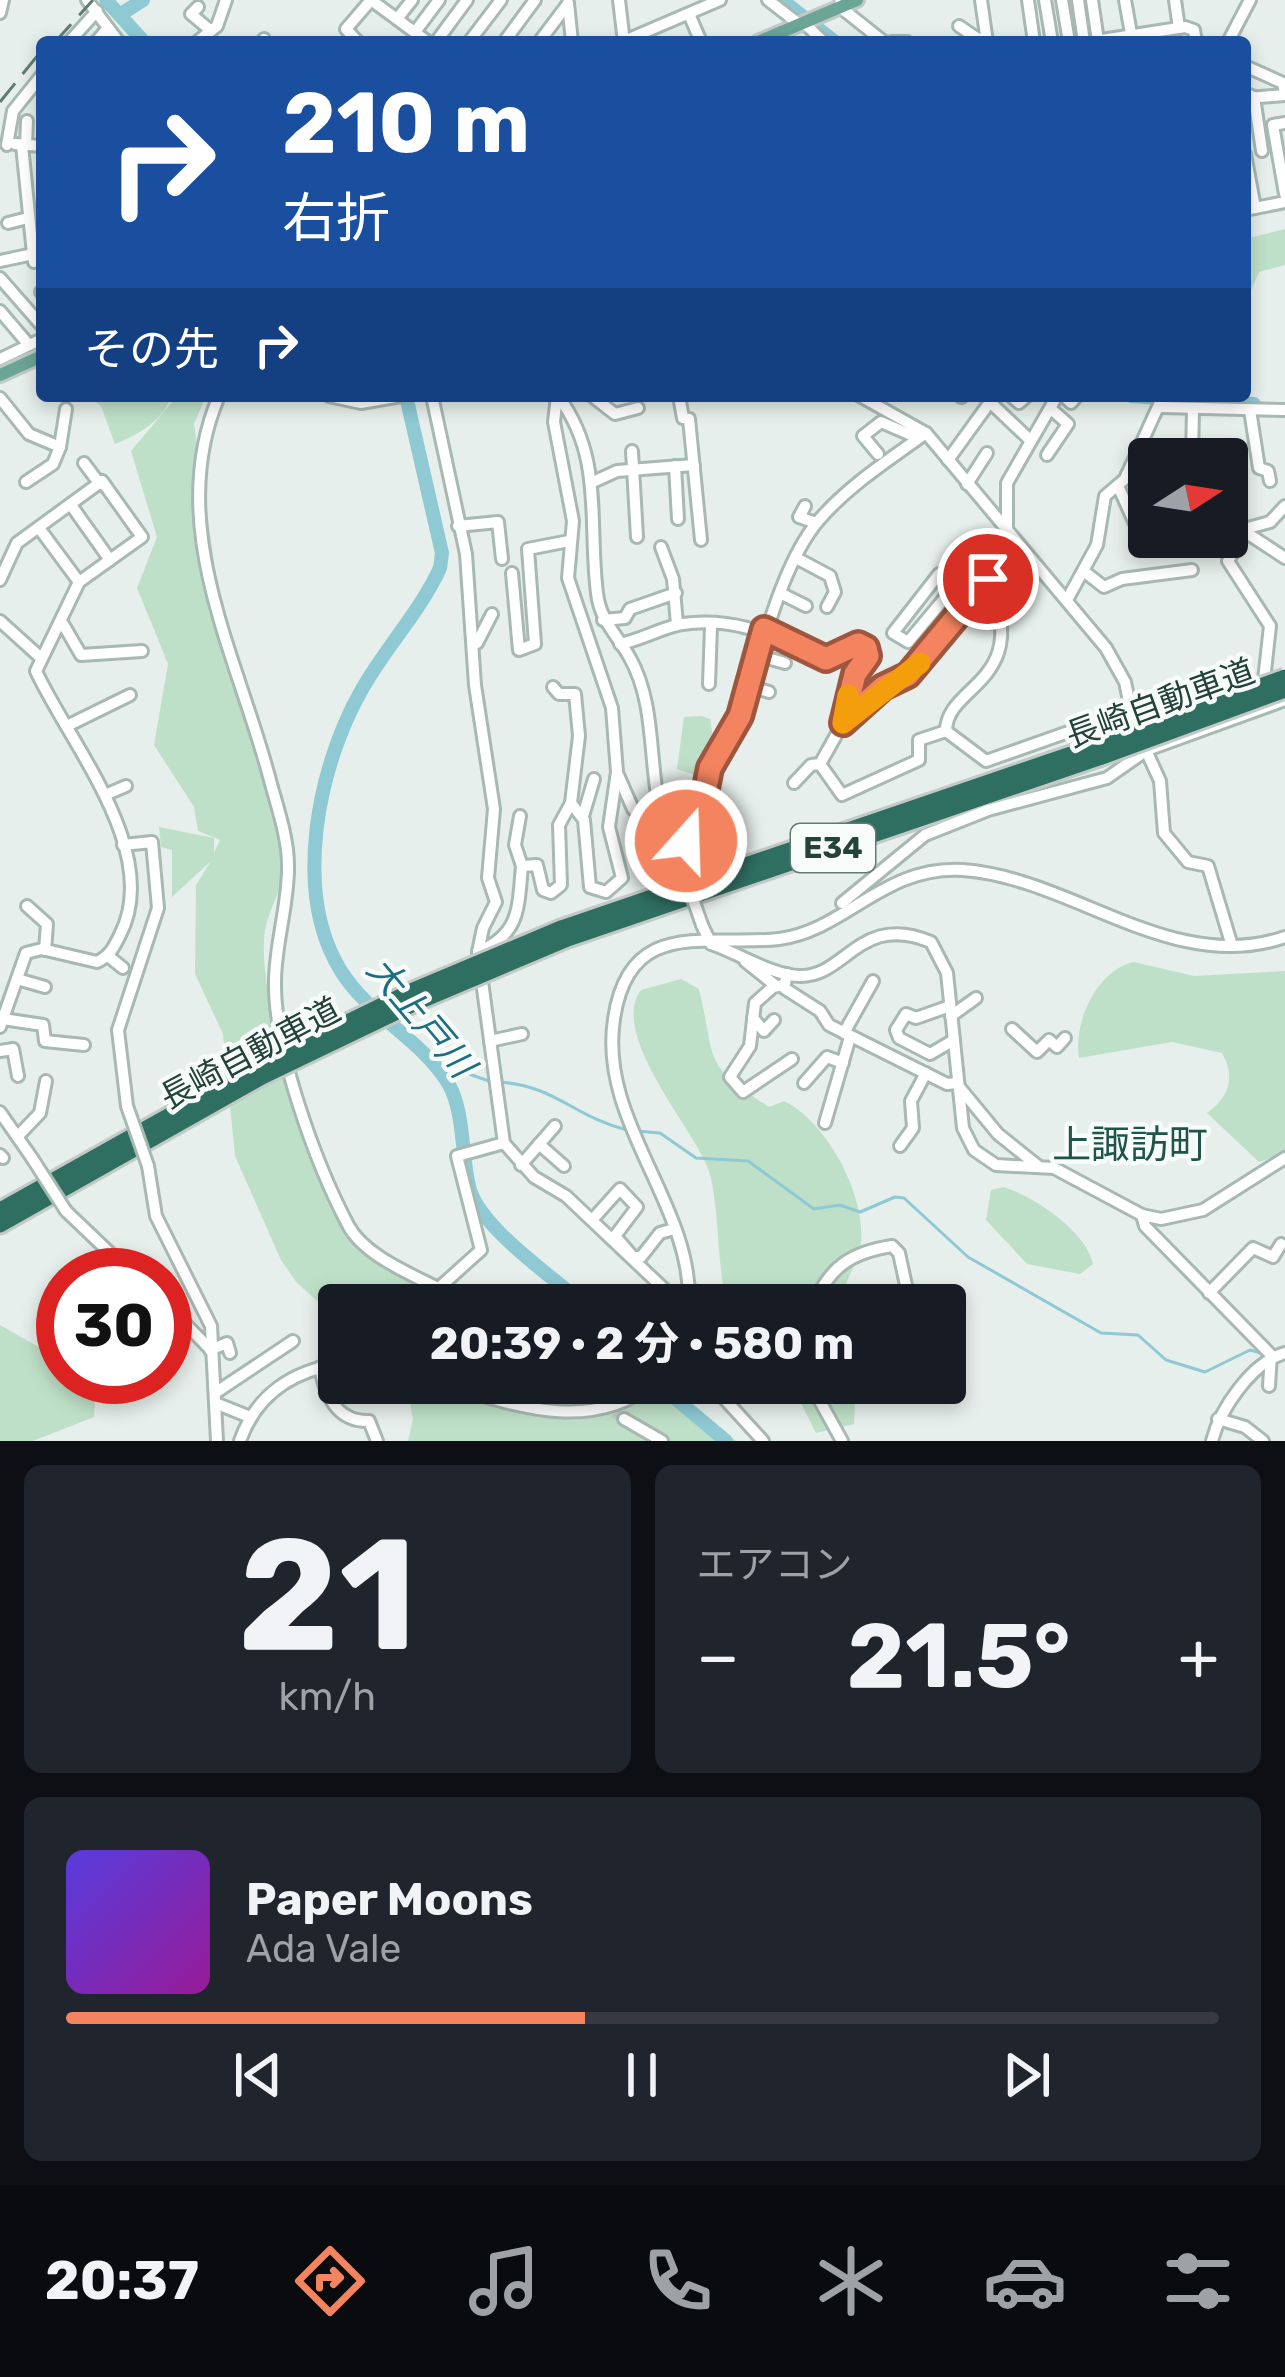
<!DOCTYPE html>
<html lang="ja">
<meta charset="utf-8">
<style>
:root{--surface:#171b24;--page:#20242c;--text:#f1f3f6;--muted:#9ea1a6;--line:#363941;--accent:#f4845f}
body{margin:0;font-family:Rubik,"Noto Sans JP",sans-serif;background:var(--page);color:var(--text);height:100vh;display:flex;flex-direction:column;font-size:45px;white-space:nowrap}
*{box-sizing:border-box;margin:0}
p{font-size:39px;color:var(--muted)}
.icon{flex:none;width:66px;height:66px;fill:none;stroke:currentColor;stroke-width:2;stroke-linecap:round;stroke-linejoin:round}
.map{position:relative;height:1441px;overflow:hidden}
.panel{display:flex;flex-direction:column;gap:24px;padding:24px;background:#0d0f14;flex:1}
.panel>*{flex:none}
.hud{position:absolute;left:36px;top:36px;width:1215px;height:366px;border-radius:12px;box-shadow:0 6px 18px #0003;background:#1a4fa0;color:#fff;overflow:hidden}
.needle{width:78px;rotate:78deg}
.controls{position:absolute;left:1128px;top:438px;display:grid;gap:24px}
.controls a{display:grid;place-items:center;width:120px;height:120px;border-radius:12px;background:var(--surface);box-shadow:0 6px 18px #0003;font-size:60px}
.speed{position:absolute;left:36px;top:1248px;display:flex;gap:24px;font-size:60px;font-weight:700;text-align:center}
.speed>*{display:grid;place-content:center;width:156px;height:156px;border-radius:50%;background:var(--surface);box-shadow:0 6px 18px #0003;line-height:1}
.speed .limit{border:18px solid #d22;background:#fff;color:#111}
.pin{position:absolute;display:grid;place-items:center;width:102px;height:102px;color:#fff;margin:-51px;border:6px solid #fff;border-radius:50%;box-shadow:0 3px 12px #0007}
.me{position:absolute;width:132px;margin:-66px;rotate:20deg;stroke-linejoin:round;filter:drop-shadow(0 0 9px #0008)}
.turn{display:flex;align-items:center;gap:42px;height:252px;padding:0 48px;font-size:54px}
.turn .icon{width:156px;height:156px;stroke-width:2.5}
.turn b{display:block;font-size:84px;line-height:102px}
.then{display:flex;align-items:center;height:114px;padding:0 48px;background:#0003;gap:24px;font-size:45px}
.big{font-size:90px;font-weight:700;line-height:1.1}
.panel .tile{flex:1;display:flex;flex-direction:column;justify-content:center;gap:18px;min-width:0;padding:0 42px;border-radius:18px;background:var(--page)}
.panel .dial{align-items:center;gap:0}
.dial b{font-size:156px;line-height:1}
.song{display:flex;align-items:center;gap:36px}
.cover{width:144px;height:144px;border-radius:18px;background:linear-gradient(135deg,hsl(250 70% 55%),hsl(300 70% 35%))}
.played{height:12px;border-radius:6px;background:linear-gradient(90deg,var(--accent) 45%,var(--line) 45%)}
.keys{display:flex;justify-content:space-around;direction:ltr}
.heat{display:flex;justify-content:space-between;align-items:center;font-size:66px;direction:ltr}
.panel .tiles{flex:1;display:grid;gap:24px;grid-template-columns:1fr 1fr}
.tile:last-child{grid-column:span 2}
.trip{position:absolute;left:318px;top:1284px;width:648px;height:120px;border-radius:12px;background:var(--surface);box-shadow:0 6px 18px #0003;font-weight:700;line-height:120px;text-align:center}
.tab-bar{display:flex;height:192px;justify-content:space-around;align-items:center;background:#090b0e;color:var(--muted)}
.tab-bar .icon{width:84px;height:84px}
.tab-bar .selected{color:var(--accent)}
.tab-bar b{font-size:54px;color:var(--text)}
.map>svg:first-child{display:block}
</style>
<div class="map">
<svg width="1285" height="1441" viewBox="0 0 1285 1441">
<rect width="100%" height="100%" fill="#e6efeb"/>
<g fill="#bfe0c8">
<path d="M1285 229V265L1259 272 1250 292H1245V239Z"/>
<path d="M68 396H171C164 420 138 435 115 444L101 406 89 396Z"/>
<path d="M177 396H206L194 424 227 651 292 844C291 879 266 906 264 940 260 1012 316 1180 361 1236 389 1272 439 1287 480 1305H339V1320L297 1283 281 1260 235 1156 223 1034 195 974 196 885 211 861 172 897V850L161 847 159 827 214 838V853L220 840 198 831 194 807 154 745 168 664 137 588 157 537 131 451Z"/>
<path d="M702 716 710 719 713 737 722 742 704 778 677 769 684 717Z"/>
<path d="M1134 962 1194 976 1285 971V1153L1259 1162 1207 1113C1229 1097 1236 1078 1222 1053L1172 1042 1079 1058C1073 1022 1097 970 1134 962Z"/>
<path d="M681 979 699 989C717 1065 701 1062 769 1107L784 1101C826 1121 866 1194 861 1243 858 1267 842 1280 843 1305H730L725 1296C717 1261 719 1194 707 1166 690 1124 609 1033 641 990Z"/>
<path d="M1004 1187C1035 1197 1086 1231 1093 1264L1080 1274 1027 1264 986 1220 991 1190Z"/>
<path d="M0 1325 63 1361V1377L96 1380 94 1417 33 1441H0Z"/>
<path d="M406 1383H617L683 1409 737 1441H408L413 1419Z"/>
<path d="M791 1383H856L854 1424 816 1433Z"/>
</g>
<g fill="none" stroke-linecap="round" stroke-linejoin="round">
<g stroke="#8ec9d4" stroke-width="3">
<path d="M443 1076 463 1072 489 1081"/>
<path d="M498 1082C555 1085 574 1117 627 1130"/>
<path d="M636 1131 660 1133 696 1158 748 1161 814 1209 840 1205 860 1212 895 1197 904 1198 968 1257 1101 1333 1138 1335 1166 1360 1205 1372 1250 1350 1261 1353"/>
</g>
<g stroke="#8ec9d4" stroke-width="14">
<path d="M106 0 144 42"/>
<path d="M782 0 835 42"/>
<path d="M121 14 143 0"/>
<path d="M406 396 442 553 440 568C420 612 385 648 361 691 318 767 292 892 341 971 369 1016 420 1038 448 1083 465 1111 461 1158 470 1190 482 1229 554 1278 585 1305"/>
<path d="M1131 396 1254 404"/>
<path d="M657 1383 726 1441"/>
</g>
<path stroke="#bfccc8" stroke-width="10" stroke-dasharray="10 5" stroke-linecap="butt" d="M576 1389 624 1419"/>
<g stroke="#a8b8b2" stroke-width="16">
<g id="minor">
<path d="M87 0 119 42"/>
<path d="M371 0 428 42"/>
<path d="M619 0 624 42"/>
<path d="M768 0 799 24"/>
<path d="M841 0 840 7 884 42"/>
<path d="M981 0 987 42"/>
<path d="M1028 0 1034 42"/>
<path d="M1045 0 1052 42"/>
<path d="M1062 0 1069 42"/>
<path d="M1078 0 1084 42"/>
<path d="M1092 0 1098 41"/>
<path d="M1125 0 1132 39"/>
<path d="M1175 0 1179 28"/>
<path d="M568 3 572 42"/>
<path d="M198 7 191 14 210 30"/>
<path d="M0 13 3 0"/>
<path d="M689 14 701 42"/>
<path d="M397 19 412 0"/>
<path d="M803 22 824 42"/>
<path d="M959 26 978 39 986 38"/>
<path d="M415 32 439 0"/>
<path d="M624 41 720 0"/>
<path d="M69 42 97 11"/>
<path d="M96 42 108 28"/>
<path d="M197 42 217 26 226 0"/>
<path d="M262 42 264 39"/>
<path d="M358 42 346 29 371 0"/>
<path d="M436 42 467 0"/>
<path d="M469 42 501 0"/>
<path d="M504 42 535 0"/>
<path d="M539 42 567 5"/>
<path d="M892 42H907"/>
<path d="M1089 42 1185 27 1194 30 1196 42"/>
<path d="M1228 42 1250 0"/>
<path d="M1245 66 1283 83 1285 93"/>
<path d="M1245 93 1254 97 1262 151"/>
<path d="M1248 98 1285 95"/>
<path d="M1285 123 1273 125 1285 194"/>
<path d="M15 144 42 146"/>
<path d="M7 145 13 111 42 75"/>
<path d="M22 145 33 254 42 252"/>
<path d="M26 145 27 121"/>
<path d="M1245 154 1255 208"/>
<path d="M1245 210 1285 202"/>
<path d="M8 223 28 218"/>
<path d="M0 261 33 254 34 262"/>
<path d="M0 278 42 326"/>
<path d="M41 292H42"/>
<path d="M0 311 29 345"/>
<path d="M0 359 42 339"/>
<path d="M219 396C163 526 239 658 271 784 278 809 288 839 288 865 289 903 275 943 275 982 274 1050 316 1164 348 1225 368 1263 433 1281 468 1305"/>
<path d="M329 396 361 403 401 396"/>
<path d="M432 396 466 554 475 685 494 809 488 878 496 902 483 928 478 952 504 1143 534 1177 566 1196 681 1305"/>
<path d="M558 396C604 457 588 522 597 593 600 621 617 634 630 658 662 715 643 790 673 848"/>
<path d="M592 396 615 414 638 408"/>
<path d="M679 396 683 418 689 419 701 540"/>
<path d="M860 396 926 433 1106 648 1125 682 1134 724 1160 781 1164 833 1188 862 1208 866 1232 946"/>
<path d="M1011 396 1019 403 1027 396"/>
<path d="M1064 396 1071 403 1077 396"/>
<path d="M961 397 963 396"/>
<path d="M0 398 29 434 60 447 53 464 26 482"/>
<path d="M1162 407 1285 410"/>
<path d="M1250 410 1259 468 1268 471 1270 481"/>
<path d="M60 447 66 409"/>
<path d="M632 451 637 537"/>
<path d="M878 454 863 436 881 422 911 435 920 430"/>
<path d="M1047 455 1068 424 1051 409"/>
<path d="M1192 459 1193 409"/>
<path d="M948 460 990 402 1030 440"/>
<path d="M84 463 99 483"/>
<path d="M675 466 678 519"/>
<path d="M1127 474 1149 493"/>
<path d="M593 482 617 471 694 465"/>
<path d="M967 484 987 453"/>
<path d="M1118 486 1142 539"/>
<path d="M71 505 110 560"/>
<path d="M805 506 799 517 816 523"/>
<path d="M1227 520 1285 558"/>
<path d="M458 526 498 522 502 559"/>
<path d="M39 528 79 582"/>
<path d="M1007 529V483L1057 396"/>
<path d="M661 547 673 579 677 624"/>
<path d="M798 559 830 576 835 592 827 607"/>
<path d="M512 573 519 650 535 644 528 549 569 541"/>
<path d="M1086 573 1104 587 1122 579 1192 570"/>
<path d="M0 580 17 543 102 481 142 537 79 582 36 671C69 743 163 852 120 935 114 947 110 956 97 962L42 949 26 953 0 1027"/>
<path d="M953 588 908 642 893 633 939 574 947 575 965 601"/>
<path d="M782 594 806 606"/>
<path d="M1068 598 1097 545 1105 496 1125 479 1163 396"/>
<path d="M603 620 625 618 630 609 676 593"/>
<path d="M0 621 41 658"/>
<path d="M63 624 81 655 142 651"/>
<path d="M477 643 492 614"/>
<path d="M620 644C641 640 663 627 682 624 739 616 776 638 826 659L861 645 869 655 855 674 843 723"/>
<path d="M757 655 785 663"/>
<path d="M709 684 711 626"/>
<path d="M749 686 769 692"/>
<path d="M553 687 559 694H575L579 736 571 803"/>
<path d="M1263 689 1270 626 1228 561 1248 528 1270 522 1285 506"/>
<path d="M69 725 130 695"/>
<path d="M946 731 986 761 1091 724 1109 732 1134 724"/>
<path d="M946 731C946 684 1034 683 988 579"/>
<path d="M820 764 842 795 919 760V740L946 731"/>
<path d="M618 775 633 809 667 838"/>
<path d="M794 783 811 765 820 764 843 723 924 658 988 579 1011 535"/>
<path d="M105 795 126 786"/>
<path d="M520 816 515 845 522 866"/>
<path d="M583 816 594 779"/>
<path d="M123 845 152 842 158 908 118 1030 127 1106"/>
<path d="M672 846C711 832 698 793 713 761 721 745 735 733 741 714 760 658 780 565 819 520 849 485 889 460 926 433"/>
<path d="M842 903 925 835 988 810 1107 778 1147 750 1285 700"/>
<path d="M27 906 47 924 45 950"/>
<path d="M702 925 711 944C736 952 773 976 800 976 846 977 860 912 931 942L947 973 963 1128 974 1150 996 1165 1054 1168 1142 1215 1161 1219 1203 1210 1285 1158"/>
<path d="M478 952C521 934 518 907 522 866L537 865 543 890 551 893 561 885 559 825 571 803 584 820 590 887 606 892 622 878 609 827 617 772 612 708 568 578 573 521 554 422 557 396"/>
<path d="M108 956 123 968"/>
<path d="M745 961 776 986"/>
<path d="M787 974 784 988 820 1011 829 1025 947 1084 958 1083"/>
<path d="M17 979 45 987"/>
<path d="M784 985 773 987 755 1003 750 1046 730 1077 743 1092 792 1059"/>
<path d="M950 1006 916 1018 906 1014 896 1030 899 1038 930 1054 954 1040"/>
<path d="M951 1016 976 998"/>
<path d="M753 1018 764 1031 774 1020"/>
<path d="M3 1019 43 1025 45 1041 84 1045"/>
<path d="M1012 1029 1037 1052 1049 1040 1057 1047 1065 1038"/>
<path d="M844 1033 873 981"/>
<path d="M490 1041 522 1034"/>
<path d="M0 1051 13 1049 18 1076"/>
<path d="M804 1083 827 1057 843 1063"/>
<path d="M960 1088 998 1134 1038 1166"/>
<path d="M0 1112 32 1158"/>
<path d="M825 1123 850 1037"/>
<path d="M18 1136 40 1113 46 1081"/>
<path d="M539 1144 564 1166"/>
<path d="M900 1146 913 1128 911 1101 926 1073"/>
<path d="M0 1155 3 1158"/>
<path d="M521 1165 555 1126"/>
<path d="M148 1166 156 1216 211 1326 217 1441"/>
<path d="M66 1211 133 1275"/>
<path d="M1142 1215 1145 1226 1271 1355 1269 1386"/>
<path d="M592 1220 620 1189 637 1207 615 1236 633 1257H641L660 1233 674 1229"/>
<path d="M441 1286 481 1250 457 1156 504 1143"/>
<path d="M1209 1293 1253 1248 1273 1257 1281 1244"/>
<path d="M165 1303 209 1348"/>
<path d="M689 1305C693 1204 598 1122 614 1019 629 916 708 947 779 939 846 930 884 865 963 870 1073 878 1172 976 1285 937"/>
<path d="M814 1305C829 1266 853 1252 892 1246L899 1253 909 1299"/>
<path d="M165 1333 177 1331 165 1309"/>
<path d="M210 1350 227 1343 230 1353"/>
<path d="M320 1367C325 1394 336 1422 369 1421L377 1441"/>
<path d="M440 1383C511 1404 589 1435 654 1383"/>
<path d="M568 1383 576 1389"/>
<path d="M710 1383 763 1441"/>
<path d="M810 1383 842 1441"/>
<path d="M215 1393 293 1341"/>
<path d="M215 1403 250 1417"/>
<path d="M624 1419 662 1441"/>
<path d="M1218 1419 1245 1427 1263 1441"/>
<path d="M240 1441C256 1395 292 1371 339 1364"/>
<path d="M1212 1441C1220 1409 1252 1362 1285 1353"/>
</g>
</g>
<g stroke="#c2cac8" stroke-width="18">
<g id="major">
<path d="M758 42 857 0"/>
<path d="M0 375 42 356"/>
</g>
</g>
<g stroke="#c2cac8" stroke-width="21">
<g id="highway">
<path d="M561 928 1097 745"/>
<path d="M565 940 1102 757"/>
<path d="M0 1210 259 1065"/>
<path d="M0 1225 262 1077"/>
</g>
</g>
<use href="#minor" stroke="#fff" stroke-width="10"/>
<use href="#major" stroke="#6aa596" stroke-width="12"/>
<use href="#highway" stroke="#2f6f62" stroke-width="15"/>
<g stroke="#5f7d75" stroke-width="3" stroke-dasharray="24 12" stroke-linecap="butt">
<path d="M55 42 93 0"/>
<path d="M0 102 42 50"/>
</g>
<g stroke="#a8b8b2" stroke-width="16" stroke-linecap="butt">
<g id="minor-bridge">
<path d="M677 853 702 925"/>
<path d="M127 1106 148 1166"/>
<path d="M32 1158 66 1211"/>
</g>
</g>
<g stroke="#c2cac8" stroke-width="21" stroke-linecap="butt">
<g id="highway-bridge">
<path d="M1097 745 1285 677"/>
<path d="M1102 757 1285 690"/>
<path d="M259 1065 411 991 561 928"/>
<path d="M262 1077 416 1003 565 940"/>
</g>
</g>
<use href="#minor-bridge" stroke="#fff" stroke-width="10"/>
<use href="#highway-bridge" stroke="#2f6f62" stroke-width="15"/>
</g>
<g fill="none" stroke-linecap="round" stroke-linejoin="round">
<g stroke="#9f563e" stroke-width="30">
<path id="route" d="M686 841 698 827 710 768 740 716 764 629 826 659 858 644 866 648 868 656 855 674 843 723 883 687 908 675 988 579"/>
</g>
<use href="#route" stroke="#f4845f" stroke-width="21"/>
<path stroke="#f59e0b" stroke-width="21" d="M848 695 843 723 920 663"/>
</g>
<g text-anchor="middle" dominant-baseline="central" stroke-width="9" stroke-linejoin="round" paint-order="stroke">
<rect fill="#f7fbf9" stroke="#637a73" stroke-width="3" x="791" y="824" width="84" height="48" rx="9"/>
<g font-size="30" font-weight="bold" fill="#24423a">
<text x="833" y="848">E34</text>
</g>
<g font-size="33" fill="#24423a" stroke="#f7fbf9">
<text transform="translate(1160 703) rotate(-20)">長崎自動車道</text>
<text transform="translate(250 1053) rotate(-28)">長崎自動車道</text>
</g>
<g font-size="36" font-style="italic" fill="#1c6f80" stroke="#f7fbf9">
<text transform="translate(421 1017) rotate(50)">大上戸川</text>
</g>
<g font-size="39" fill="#1f5548" stroke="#f7fbf9">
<text x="1130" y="1145">上諏訪町</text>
</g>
</g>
</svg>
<div class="controls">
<a><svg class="needle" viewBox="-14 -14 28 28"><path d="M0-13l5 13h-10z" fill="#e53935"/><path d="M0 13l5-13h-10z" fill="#9ea1a6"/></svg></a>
</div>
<div class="speed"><div class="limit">30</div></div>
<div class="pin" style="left:988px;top:579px;background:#d93025"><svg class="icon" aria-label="arrive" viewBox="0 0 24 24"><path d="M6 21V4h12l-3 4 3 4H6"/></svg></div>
<svg class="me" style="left:686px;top:841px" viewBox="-20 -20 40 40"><circle r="17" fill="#f4845f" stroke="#fff" stroke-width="3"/><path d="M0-11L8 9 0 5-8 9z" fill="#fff"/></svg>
<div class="trip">20:39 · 2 分 · 580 m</div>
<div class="hud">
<div class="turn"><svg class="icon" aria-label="right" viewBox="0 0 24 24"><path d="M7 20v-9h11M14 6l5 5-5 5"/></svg><div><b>210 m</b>右折</div></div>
<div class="then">その先<svg class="icon" aria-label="right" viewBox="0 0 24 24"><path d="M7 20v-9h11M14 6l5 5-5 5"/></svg></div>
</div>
</div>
<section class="panel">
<div class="tiles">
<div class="tile dial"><b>21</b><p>km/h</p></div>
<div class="tile"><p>エアコン</p>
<div class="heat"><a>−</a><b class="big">21.5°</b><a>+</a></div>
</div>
<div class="tile">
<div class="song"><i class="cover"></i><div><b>Paper Moons</b><p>Ada Vale</p></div></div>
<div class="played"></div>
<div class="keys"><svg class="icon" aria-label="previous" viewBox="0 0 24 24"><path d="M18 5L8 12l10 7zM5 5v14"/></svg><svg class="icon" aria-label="pause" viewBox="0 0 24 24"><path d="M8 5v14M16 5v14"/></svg><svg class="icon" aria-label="next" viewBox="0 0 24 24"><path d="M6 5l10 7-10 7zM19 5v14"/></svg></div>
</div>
</div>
</section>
<nav class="tab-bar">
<b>20:37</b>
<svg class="icon selected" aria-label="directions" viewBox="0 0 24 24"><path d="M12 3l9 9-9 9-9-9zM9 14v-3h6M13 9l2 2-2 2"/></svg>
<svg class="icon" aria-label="music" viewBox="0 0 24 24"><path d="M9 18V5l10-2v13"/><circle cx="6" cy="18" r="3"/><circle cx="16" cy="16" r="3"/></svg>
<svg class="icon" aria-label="phone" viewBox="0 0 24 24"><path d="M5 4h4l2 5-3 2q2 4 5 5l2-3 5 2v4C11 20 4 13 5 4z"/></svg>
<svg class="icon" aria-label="climate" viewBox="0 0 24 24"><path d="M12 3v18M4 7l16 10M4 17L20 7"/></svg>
<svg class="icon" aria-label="car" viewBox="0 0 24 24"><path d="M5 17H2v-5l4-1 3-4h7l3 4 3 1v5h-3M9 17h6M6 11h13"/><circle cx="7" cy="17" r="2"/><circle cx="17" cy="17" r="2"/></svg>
<svg class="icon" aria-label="filters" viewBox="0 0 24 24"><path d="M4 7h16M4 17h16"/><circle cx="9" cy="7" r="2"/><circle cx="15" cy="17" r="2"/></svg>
</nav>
